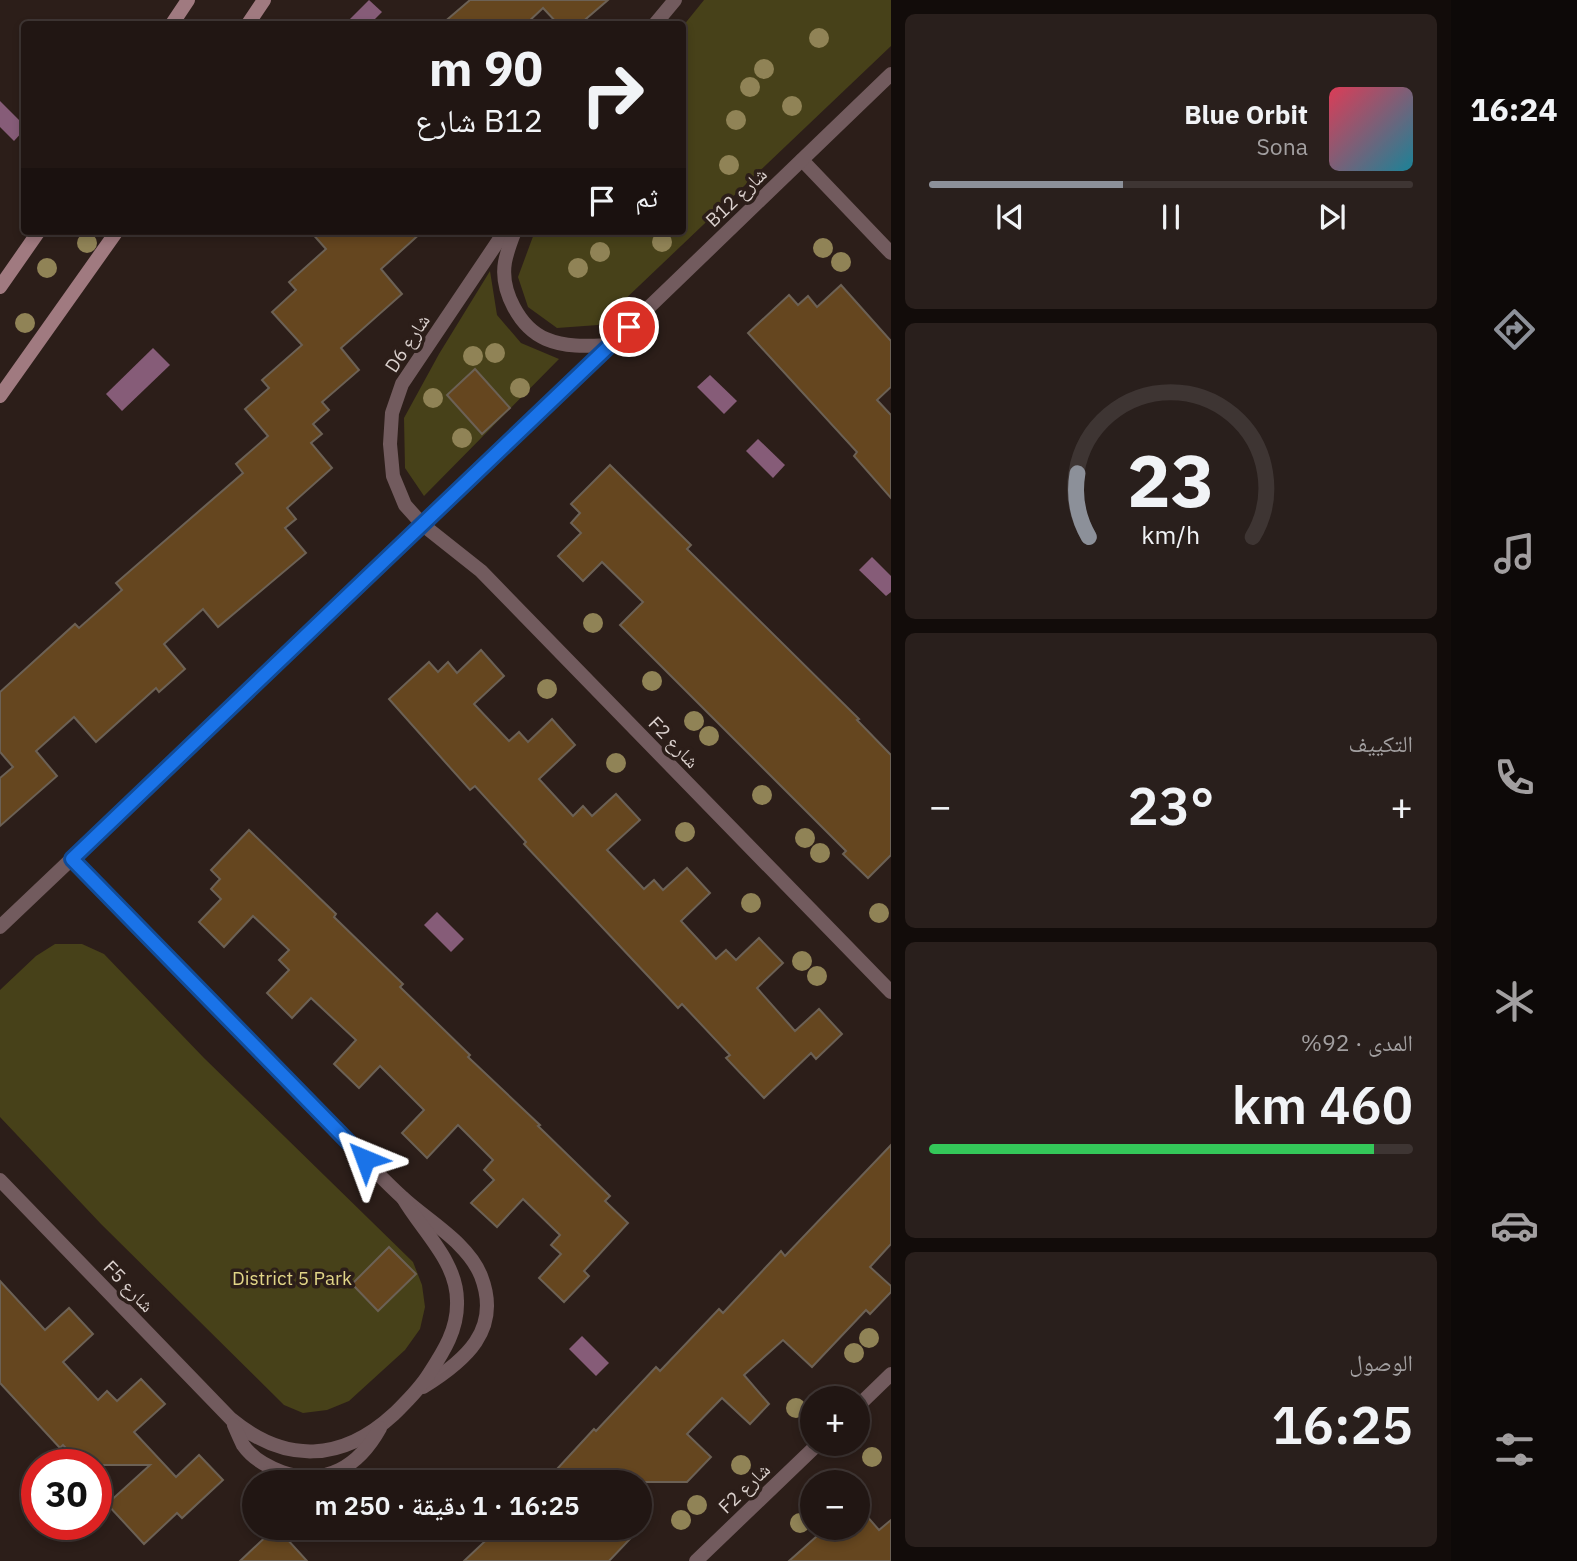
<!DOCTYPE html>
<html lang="ar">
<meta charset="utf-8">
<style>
:root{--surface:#211613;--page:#291f1c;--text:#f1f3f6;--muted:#a29fa0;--line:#3e3533;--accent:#8c9099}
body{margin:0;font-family:"IBM Plex Sans","Noto Naskh Arabic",sans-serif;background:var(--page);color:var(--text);direction:rtl;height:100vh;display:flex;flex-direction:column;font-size:26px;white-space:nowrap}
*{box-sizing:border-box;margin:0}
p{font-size:23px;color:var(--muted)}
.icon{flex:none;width:38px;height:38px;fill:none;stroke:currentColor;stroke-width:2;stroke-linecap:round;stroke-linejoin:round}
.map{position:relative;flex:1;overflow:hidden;direction:ltr}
.sheet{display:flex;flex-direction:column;gap:14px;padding:14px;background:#120c0a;width:560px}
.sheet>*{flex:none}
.hud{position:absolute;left:21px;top:21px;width:665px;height:214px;border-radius:7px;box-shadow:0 4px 10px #0003,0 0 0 2px var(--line);direction:rtl;background:#211613;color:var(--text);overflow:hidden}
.tools{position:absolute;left:800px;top:1386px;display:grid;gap:14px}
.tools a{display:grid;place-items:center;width:70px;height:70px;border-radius:50%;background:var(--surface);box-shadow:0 4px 10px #0003,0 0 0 2px var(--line);font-size:35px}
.speed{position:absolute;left:21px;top:1449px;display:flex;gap:14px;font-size:35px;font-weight:700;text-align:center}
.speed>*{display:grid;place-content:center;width:91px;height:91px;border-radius:50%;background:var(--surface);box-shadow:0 4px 10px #0003,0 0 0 2px var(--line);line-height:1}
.speed .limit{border:10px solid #d22;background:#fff;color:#111}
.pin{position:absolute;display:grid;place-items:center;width:60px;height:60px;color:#fff;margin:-30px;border:4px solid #fff;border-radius:50%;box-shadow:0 2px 7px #0007}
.me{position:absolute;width:77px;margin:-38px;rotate:316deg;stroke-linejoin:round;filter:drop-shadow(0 0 5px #0008)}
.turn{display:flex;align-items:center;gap:24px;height:147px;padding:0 28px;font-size:32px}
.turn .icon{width:91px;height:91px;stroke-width:2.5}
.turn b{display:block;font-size:49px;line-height:60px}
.then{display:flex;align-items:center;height:66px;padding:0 28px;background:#0003;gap:14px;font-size:26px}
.big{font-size:52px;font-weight:600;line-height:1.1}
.sheet .card{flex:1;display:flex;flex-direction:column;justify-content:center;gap:10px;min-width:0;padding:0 24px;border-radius:10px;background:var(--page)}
.sheet .dial{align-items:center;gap:0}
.dial svg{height:182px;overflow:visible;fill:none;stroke:var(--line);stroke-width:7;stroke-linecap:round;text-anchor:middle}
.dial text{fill:var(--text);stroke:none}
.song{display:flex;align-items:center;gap:21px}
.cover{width:84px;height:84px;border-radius:10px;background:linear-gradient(135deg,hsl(350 70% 55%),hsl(190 70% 35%))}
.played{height:7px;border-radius:4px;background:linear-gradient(90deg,var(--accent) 40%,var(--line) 40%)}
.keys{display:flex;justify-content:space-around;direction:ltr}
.heat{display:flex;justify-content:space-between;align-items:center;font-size:38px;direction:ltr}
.charge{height:10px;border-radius:5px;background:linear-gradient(90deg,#34c759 92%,var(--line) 0)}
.trip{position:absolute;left:242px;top:1470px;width:410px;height:70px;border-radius:35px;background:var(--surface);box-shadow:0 4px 10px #0003,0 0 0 2px var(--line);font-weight:600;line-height:70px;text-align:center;direction:rtl}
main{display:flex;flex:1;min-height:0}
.dock{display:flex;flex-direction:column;width:126px;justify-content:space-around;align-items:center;background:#0d0908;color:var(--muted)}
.dock .icon{width:49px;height:49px}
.dock .selected{color:var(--accent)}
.dock b{font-size:32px;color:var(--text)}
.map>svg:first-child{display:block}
</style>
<main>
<nav class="dock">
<b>16:24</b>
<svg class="icon selected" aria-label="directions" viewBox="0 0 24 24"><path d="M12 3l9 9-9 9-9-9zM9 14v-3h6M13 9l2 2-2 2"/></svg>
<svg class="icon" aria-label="music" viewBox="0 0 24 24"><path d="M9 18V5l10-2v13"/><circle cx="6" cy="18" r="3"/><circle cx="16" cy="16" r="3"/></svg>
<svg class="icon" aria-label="phone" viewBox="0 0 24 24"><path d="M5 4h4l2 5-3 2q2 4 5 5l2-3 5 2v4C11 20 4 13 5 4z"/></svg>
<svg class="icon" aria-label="climate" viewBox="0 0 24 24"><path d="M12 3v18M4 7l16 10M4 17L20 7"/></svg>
<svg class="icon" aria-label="car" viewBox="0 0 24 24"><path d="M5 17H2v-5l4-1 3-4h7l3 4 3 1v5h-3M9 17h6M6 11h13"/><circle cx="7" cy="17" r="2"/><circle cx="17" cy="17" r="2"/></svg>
<svg class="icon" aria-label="filters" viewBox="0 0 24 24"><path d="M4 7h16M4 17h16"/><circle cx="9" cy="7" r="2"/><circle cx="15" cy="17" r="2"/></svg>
</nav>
<section class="sheet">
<div class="card">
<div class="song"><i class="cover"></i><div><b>Blue Orbit</b><p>Sona</p></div></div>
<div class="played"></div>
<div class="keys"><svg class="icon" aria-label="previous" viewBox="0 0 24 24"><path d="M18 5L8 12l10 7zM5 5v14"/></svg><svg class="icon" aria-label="pause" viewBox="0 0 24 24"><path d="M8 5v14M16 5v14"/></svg><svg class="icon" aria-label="next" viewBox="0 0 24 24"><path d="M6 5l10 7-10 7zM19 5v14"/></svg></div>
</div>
<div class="card dial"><svg viewBox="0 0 100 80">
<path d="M14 69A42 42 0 1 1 86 69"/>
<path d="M14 69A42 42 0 0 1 9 41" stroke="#8c9099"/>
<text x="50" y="56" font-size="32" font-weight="700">23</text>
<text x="50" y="72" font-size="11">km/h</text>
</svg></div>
<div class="card"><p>التكييف</p>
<div class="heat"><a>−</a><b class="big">23°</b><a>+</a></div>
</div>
<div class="card"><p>المدى · 92%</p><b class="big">460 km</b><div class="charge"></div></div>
<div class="card"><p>الوصول</p><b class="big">16:25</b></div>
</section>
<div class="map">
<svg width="891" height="1561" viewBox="0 0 891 1561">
<rect width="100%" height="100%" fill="#2c1e19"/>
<g fill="#474119">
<path d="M704 0H891V46L598 325 557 328 528 307 518 277 535 231H682L683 26Z"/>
<path d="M490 271 497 315 521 343 559 359 424 496 405 468 404 418 439 354Z"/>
<path d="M55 944H82L104 954 204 1058 413 1262 422 1285 425 1307 420 1329 405 1350 349 1401 327 1410 303 1413 284 1405 101 1224 0 1117V990L36 956Z"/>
</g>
<g fill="#865c78">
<path d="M369 0 382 12 370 24H345Z"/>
<path d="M0 101 24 125V130L14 141 0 127Z"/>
<path d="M153 348 170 365 122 411 106 394Z"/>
<path d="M710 375 737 401 724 414 697 387Z"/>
<path d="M758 439 785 465 773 478 746 451Z"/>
<path d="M872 557 891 576V592L886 596 859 570Z"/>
<path d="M437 912 464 939 451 952 424 925Z"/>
<path d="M582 1336 609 1363 596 1376 569 1349Z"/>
</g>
<g fill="#65461f" stroke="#6c6155" stroke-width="2">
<path d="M470 0H608L580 24H558L543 8 526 24H442Z"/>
<path d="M310 231H423L381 269 402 294 341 348 359 370 322 402 329 410 313 424 322 434 311 443 332 468 287 508 296 519 285 528 306 553 218 627 203 609 164 644 185 669 159 692 156 688 96 742 74 717 36 751 57 776 0 826V778L13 767 0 752V692L75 624 79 628 122 590 116 583 243 473 236 464 268 436 245 409 269 388 262 380 302 345 272 312 296 290 289 282 326 249Z"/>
<path d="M841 285 891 341V387L877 400 891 415V498L854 456 857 452 748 333 789 295 798 305 808 296 817 307Z"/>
<path d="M475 369 510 408 482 434 447 395Z"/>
<path d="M610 465 691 545 687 549 859 719 857 720 891 755V855L868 878 843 854 846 851 620 625 643 602 602 562 583 581 558 556 581 533 571 523 580 513 571 504Z"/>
<path d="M481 650 504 676 474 704 509 741 519 732 528 742 552 719 575 745 539 779 573 816 583 806 592 816 616 794 640 820 607 850 644 889 654 880 663 890 687 868 710 893 681 921 716 959 726 950 736 960 759 938 783 963 757 988 795 1031 819 1009 842 1034 816 1059 811 1053 764 1098 726 1058 730 1055 682 1004 678 1008 524 844 526 842 475 786 470 790 389 699 429 662 438 672 448 662 457 673Z"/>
<path d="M249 830 336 914 334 917 403 984 400 987 470 1055 468 1057 540 1125 538 1126 610 1196 605 1201 628 1223 584 1271 589 1276 564 1302 539 1278 561 1254 551 1245 560 1235 523 1199 497 1227 471 1203 494 1180 484 1170 493 1160 458 1125 427 1158 402 1133 424 1110 380 1066 359 1088 334 1064 356 1040 311 998 292 1018 267 993 289 970 279 960 289 950 253 916 224 947 199 922 221 899 211 889 220 879 211 870Z"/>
<path d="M891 1145V1244L870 1267 891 1286V1292L870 1314 866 1310 812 1367 783 1340 744 1375 769 1404 750 1424 722 1398 687 1434 711 1457 687 1482H545L594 1429 596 1431 656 1367 660 1371 719 1309 723 1313 781 1251 785 1256Z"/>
<path d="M389 1247 416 1274 378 1311 352 1284Z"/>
<path d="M0 1281 45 1330 69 1308 93 1334 63 1362 98 1400 107 1391 117 1401 141 1379 165 1404 134 1432 176 1477 199 1455 223 1480 182 1518 177 1513 144 1544 107 1504 150 1465H82L63 1445 60 1448 0 1383Z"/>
<path d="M858 1506 879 1530 891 1520V1561H789L826 1528H858Z"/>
<path d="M639 1510 649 1519 609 1561H464L499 1528H639Z"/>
<path d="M275 1528H277L307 1561H240Z"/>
</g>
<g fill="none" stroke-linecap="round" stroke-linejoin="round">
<g stroke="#725b5e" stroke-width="14">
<path d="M655 24 675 0"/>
<path d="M802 160 891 253"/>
<path d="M505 231 402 384 392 413 390 444 393 476 405 505 423 525 481 571 891 992"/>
<path d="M515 231C511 241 507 252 505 262 500 291 520 328 546 339 567 348 589 346 611 345"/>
<path d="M72 859C147 935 221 1011 295 1088 331 1124 365 1163 403 1198 428 1221 468 1243 481 1276 502 1330 465 1361 423 1387"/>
<path d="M0 927 423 525 891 74"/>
<path d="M0 1180 231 1419C285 1464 342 1462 394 1414 407 1401 419 1390 429 1374 444 1351 458 1329 457 1301 457 1261 422 1231 403 1198"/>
<path d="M858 1406 891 1374"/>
<path d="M234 1425C237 1432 240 1439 243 1445 252 1458 268 1467 282 1472 326 1487 359 1466 380 1428"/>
<path d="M696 1561 818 1444"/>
</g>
<g stroke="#a07a80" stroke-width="14">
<path d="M172 24 188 0"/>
<path d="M248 24 264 0"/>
<path d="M0 287 39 231"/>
<path d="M0 396 117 231"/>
</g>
</g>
<g fill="#908356">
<circle cx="819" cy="38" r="10"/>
<circle cx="764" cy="69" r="10"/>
<circle cx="750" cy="87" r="10"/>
<circle cx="792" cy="106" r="10"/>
<circle cx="736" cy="120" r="10"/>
<circle cx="729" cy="165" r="10"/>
<circle cx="662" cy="242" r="10"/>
<circle cx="87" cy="243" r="10"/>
<circle cx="823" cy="248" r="10"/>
<circle cx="600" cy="252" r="10"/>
<circle cx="841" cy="262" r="10"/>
<circle cx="47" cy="268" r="10"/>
<circle cx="578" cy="268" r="10"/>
<circle cx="25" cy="323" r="10"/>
<circle cx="495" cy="353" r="10"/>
<circle cx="473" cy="356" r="10"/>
<circle cx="520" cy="388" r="10"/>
<circle cx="433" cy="398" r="10"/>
<circle cx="462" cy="438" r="10"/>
<circle cx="593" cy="623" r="10"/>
<circle cx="652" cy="681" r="10"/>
<circle cx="547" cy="689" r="10"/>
<circle cx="694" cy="721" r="10"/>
<circle cx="709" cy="736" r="10"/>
<circle cx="616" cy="763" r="10"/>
<circle cx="762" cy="795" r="10"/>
<circle cx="685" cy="832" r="10"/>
<circle cx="805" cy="838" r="10"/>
<circle cx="820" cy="853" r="10"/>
<circle cx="751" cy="903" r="10"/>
<circle cx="879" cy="913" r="10"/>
<circle cx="802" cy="961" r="10"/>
<circle cx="817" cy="976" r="10"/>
<circle cx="869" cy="1338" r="10"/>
<circle cx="854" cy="1353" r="10"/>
<circle cx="796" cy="1408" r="10"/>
<circle cx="872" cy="1457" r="10"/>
<circle cx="741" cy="1465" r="10"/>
<circle cx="697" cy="1505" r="10"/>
<circle cx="681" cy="1520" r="10"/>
<circle cx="800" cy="1523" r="10"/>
</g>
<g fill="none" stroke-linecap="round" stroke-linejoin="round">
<g stroke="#114b97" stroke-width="18">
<path id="route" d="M365 1159 72 859 629 327"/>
</g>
<use href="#route" stroke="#1a73e8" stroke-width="12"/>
</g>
<g text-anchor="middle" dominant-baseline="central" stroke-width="7" stroke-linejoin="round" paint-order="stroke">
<g font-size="19" fill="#dad0cd" stroke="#2c1e19">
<text transform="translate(736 197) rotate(-44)">B12 شارع</text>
<text transform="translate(407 343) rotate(-57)">D6 شارع</text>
<text transform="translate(674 742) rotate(46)">F2 شارع</text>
<text transform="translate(129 1286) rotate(46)">F5 شارع</text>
<text transform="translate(744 1488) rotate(-44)">F2 شارع</text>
</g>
<g font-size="19" fill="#e1d587" stroke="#2c1e19">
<text x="292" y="1278">District 5 Park</text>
</g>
</g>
</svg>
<div class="tools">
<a>+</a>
<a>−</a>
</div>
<div class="speed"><div class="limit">30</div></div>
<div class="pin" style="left:629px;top:327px;background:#d93025"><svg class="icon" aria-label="arrive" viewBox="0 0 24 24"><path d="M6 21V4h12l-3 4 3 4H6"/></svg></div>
<svg class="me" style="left:365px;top:1159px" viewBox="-20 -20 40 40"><path d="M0-17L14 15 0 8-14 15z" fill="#1a73e8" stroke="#fff" stroke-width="4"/></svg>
<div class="trip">16:25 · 1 دقيقة · 250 m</div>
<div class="hud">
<div class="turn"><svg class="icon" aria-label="right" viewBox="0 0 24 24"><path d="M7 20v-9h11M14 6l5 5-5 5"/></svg><div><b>90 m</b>B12 شارع</div></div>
<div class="then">ثم<svg class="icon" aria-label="arrive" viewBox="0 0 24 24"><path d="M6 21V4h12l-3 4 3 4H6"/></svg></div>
</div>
</div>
</main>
